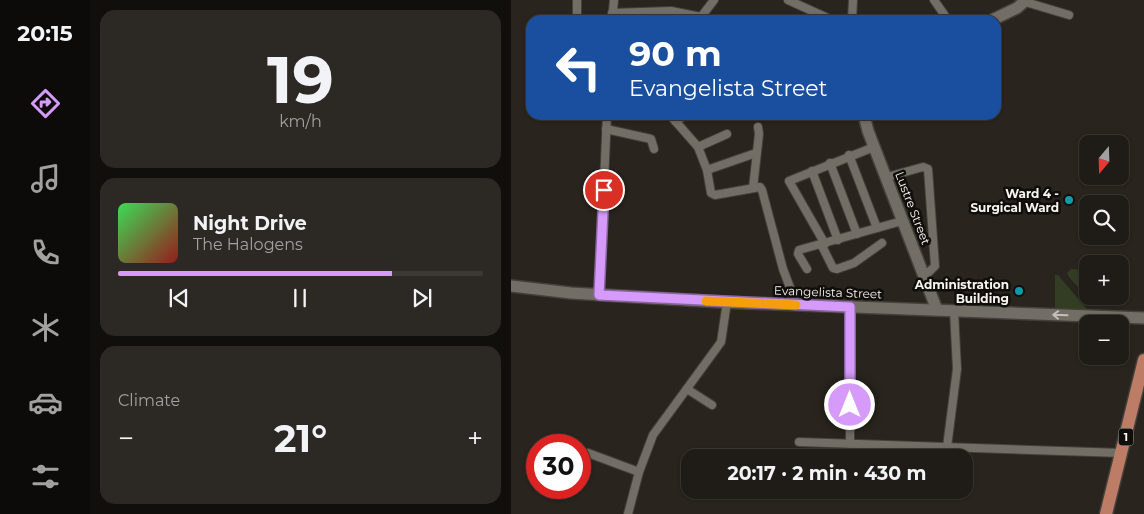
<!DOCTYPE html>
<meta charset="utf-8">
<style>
:root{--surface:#1f1b16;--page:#2c2823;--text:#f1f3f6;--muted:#a1a1a1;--line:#3c3935;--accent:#d69bfa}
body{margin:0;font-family:Montserrat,sans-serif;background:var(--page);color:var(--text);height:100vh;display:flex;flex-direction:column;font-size:19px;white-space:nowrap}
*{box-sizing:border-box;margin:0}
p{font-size:16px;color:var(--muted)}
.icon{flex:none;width:28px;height:28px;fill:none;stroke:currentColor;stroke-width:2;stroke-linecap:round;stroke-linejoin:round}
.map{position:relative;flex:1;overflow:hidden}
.panel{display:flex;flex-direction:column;gap:10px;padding:10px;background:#110f0c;width:421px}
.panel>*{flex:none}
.top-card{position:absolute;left:15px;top:15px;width:475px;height:105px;border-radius:15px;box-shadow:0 1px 4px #0004,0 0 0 1px var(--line);background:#1a4fa0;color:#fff;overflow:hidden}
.needle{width:32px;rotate:199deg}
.controls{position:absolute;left:568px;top:135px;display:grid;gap:10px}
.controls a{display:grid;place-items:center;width:50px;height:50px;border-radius:10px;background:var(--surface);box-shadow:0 1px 4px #0004,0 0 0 1px var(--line);font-size:25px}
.speed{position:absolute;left:15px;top:434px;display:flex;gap:10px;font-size:25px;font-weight:700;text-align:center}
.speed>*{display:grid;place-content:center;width:65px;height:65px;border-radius:50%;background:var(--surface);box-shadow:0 1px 4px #0004,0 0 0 1px var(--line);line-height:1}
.speed .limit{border:8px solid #d22;background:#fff;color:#111}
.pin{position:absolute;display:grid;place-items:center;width:42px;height:42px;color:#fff;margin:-21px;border:2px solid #fff;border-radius:50%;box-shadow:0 1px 5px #0007}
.me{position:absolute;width:55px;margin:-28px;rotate:0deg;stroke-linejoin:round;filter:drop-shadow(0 0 4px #0008)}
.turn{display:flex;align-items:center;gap:18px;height:105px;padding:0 20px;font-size:22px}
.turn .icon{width:65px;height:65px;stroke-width:2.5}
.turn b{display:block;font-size:35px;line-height:42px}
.big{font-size:38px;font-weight:700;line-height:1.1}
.panel .tile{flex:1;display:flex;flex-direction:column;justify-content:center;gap:8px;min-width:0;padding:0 18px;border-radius:15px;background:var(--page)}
.panel .dial{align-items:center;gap:0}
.dial b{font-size:65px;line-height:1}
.song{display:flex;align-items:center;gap:15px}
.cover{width:60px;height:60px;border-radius:8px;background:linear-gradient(135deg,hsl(130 70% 55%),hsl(0 70% 35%))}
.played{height:5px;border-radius:2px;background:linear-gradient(90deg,var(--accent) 75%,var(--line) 75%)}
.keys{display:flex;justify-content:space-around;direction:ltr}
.heat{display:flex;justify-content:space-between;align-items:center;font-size:28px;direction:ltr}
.trip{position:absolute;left:170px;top:449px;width:292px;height:50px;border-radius:15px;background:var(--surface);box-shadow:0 1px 4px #0004,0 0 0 1px var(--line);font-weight:700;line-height:50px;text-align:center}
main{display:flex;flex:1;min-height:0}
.tab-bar{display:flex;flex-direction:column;width:90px;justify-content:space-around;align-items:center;background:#0c0b09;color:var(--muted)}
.tab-bar .icon{width:35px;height:35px}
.tab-bar .on{color:var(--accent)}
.tab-bar b{font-size:22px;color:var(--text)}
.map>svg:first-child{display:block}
</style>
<main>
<nav class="tab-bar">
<b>20:15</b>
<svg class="icon on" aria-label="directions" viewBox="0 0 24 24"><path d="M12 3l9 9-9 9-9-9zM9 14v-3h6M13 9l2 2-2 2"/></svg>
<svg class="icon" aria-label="music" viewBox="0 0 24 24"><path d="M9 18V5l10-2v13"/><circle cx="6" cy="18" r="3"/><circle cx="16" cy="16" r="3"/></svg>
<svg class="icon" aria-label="phone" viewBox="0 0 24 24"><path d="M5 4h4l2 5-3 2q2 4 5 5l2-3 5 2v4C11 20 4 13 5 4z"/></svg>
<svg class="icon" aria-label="climate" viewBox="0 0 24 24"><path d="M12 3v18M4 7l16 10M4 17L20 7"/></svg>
<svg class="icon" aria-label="car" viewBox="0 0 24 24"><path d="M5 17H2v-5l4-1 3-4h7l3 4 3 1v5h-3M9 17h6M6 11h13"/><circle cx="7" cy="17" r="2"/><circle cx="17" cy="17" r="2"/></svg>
<svg class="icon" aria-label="filters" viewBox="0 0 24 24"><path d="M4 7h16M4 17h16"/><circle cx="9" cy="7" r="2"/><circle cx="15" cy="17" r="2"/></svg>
</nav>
<section class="panel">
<div class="tile dial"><b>19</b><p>km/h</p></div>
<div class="tile">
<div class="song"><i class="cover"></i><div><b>Night Drive</b><p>The Halogens</p></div></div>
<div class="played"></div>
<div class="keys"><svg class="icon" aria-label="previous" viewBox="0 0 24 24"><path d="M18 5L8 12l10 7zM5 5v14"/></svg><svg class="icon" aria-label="pause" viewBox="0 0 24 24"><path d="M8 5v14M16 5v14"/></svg><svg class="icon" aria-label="next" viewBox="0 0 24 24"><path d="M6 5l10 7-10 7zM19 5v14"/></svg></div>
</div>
<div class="tile"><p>Climate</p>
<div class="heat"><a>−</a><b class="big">21°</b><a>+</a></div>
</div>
</section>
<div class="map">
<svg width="633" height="514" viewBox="0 0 633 514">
<rect width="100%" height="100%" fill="#29241d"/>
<g fill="#323d23">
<path d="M560 269 576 270V296H588L584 299H578L558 277 556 273Z"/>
<path d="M544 275H547L575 308V311L544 310Z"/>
</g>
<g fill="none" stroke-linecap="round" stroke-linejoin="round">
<g stroke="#44413a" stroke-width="10">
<g id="street">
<path d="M66 0V20"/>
<path d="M277 0 321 20"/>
<path d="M423 0 437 20"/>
<path d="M511 1 558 15"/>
<path d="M101 13 160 11 190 17"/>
<path d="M101 20 103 0"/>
<path d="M192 20 190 17 203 0"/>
<path d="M341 20 342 0"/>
<path d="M159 115 187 147 196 170"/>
<path d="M164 121 175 115"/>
<path d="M95 129 140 139 143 149"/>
<path d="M187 147 216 134"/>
<path d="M245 153 196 170 200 193 204 195 249 187 251 190 272 269 286 306"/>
<path d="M338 155 366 228"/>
<path d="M319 163 346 234"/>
<path d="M301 171 327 240"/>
<path d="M376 177 412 167 417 169 424 266 414 276"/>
<path d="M242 188 248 134 247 127"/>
<path d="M310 244 322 268 326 269 343 263 371 243"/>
<path d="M314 244 278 181 363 147"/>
<path d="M296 269 287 254 288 250 391 221"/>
<path d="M88 295 96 115"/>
<path d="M176 389 201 405"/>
<path d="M288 442 611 453"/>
<path d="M339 444V307"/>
<path d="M436 447 446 369 443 311"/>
<path d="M77 453 128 472"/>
<path d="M117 514 128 472 142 435 210 342 216 302"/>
</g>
</g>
<g stroke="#44413a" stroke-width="14">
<g id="secondary">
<path d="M481 20 506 8 515 0"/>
<path d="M353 115 357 131 426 310"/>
<path d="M0 286 60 293 210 302 633 318"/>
</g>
</g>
<g stroke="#44413a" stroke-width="15">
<path id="primary" d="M595 514 633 360"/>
</g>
<use href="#street" stroke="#736e65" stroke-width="8"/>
<use href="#secondary" stroke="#736e65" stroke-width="11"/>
<use href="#primary" stroke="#bc7c66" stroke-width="12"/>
</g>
<defs><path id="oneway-shaft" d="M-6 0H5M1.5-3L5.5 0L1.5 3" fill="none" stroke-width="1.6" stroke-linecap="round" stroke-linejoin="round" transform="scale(1.25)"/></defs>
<use stroke="#c2bfb8" href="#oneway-shaft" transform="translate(549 315) rotate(-178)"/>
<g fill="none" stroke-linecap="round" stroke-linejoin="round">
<g stroke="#8b65a2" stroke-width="12">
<path id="route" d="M93 190 88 295 339 307V405"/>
</g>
<use href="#route" stroke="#d69bfa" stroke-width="9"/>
<path stroke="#f59e0b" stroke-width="9" d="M195 301 285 305"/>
</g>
<g fill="#0f9aa8" stroke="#100e0b" stroke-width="2">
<circle cx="558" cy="200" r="5"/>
<circle cx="508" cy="291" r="5"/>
</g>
<g text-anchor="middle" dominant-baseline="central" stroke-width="5" stroke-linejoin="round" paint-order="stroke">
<rect fill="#100e0b" stroke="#b2b0ab" stroke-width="1" x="607.5" y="428.5" width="15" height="17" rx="4"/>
<g font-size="11" font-weight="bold" fill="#f7f5f0">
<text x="615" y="437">1</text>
</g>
<g font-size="12" font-weight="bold" fill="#f7f5f0" stroke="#100e0b" text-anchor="end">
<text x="548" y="193">Ward 4 -<tspan x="548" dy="14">Surgical Ward</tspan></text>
<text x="498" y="284">Administration<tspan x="498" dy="14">Building</tspan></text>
</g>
<g font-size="12" fill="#f7f5f0" stroke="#100e0b">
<text transform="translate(402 208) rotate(69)">Lustre Street</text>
<text transform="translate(317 292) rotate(2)">Evangelista Street</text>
</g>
</g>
</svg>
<div class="controls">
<a><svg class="needle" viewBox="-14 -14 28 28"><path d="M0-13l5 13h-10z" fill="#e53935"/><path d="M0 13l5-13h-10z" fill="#a1a1a1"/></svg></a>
<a><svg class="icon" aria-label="search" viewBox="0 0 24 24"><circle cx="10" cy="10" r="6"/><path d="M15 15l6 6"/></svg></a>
<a>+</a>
<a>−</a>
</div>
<div class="speed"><div class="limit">30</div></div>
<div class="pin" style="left:93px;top:190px;background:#d93025"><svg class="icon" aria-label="arrive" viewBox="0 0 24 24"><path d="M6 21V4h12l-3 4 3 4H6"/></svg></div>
<svg class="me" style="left:339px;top:405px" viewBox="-20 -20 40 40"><circle r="17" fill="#d69bfa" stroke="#fff" stroke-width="3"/><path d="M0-11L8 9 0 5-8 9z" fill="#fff"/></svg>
<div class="trip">20:17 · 2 min · 430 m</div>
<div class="top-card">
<div class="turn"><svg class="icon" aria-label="left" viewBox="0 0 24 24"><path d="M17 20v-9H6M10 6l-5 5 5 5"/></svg><div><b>90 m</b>Evangelista Street</div></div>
</div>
</div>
</main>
